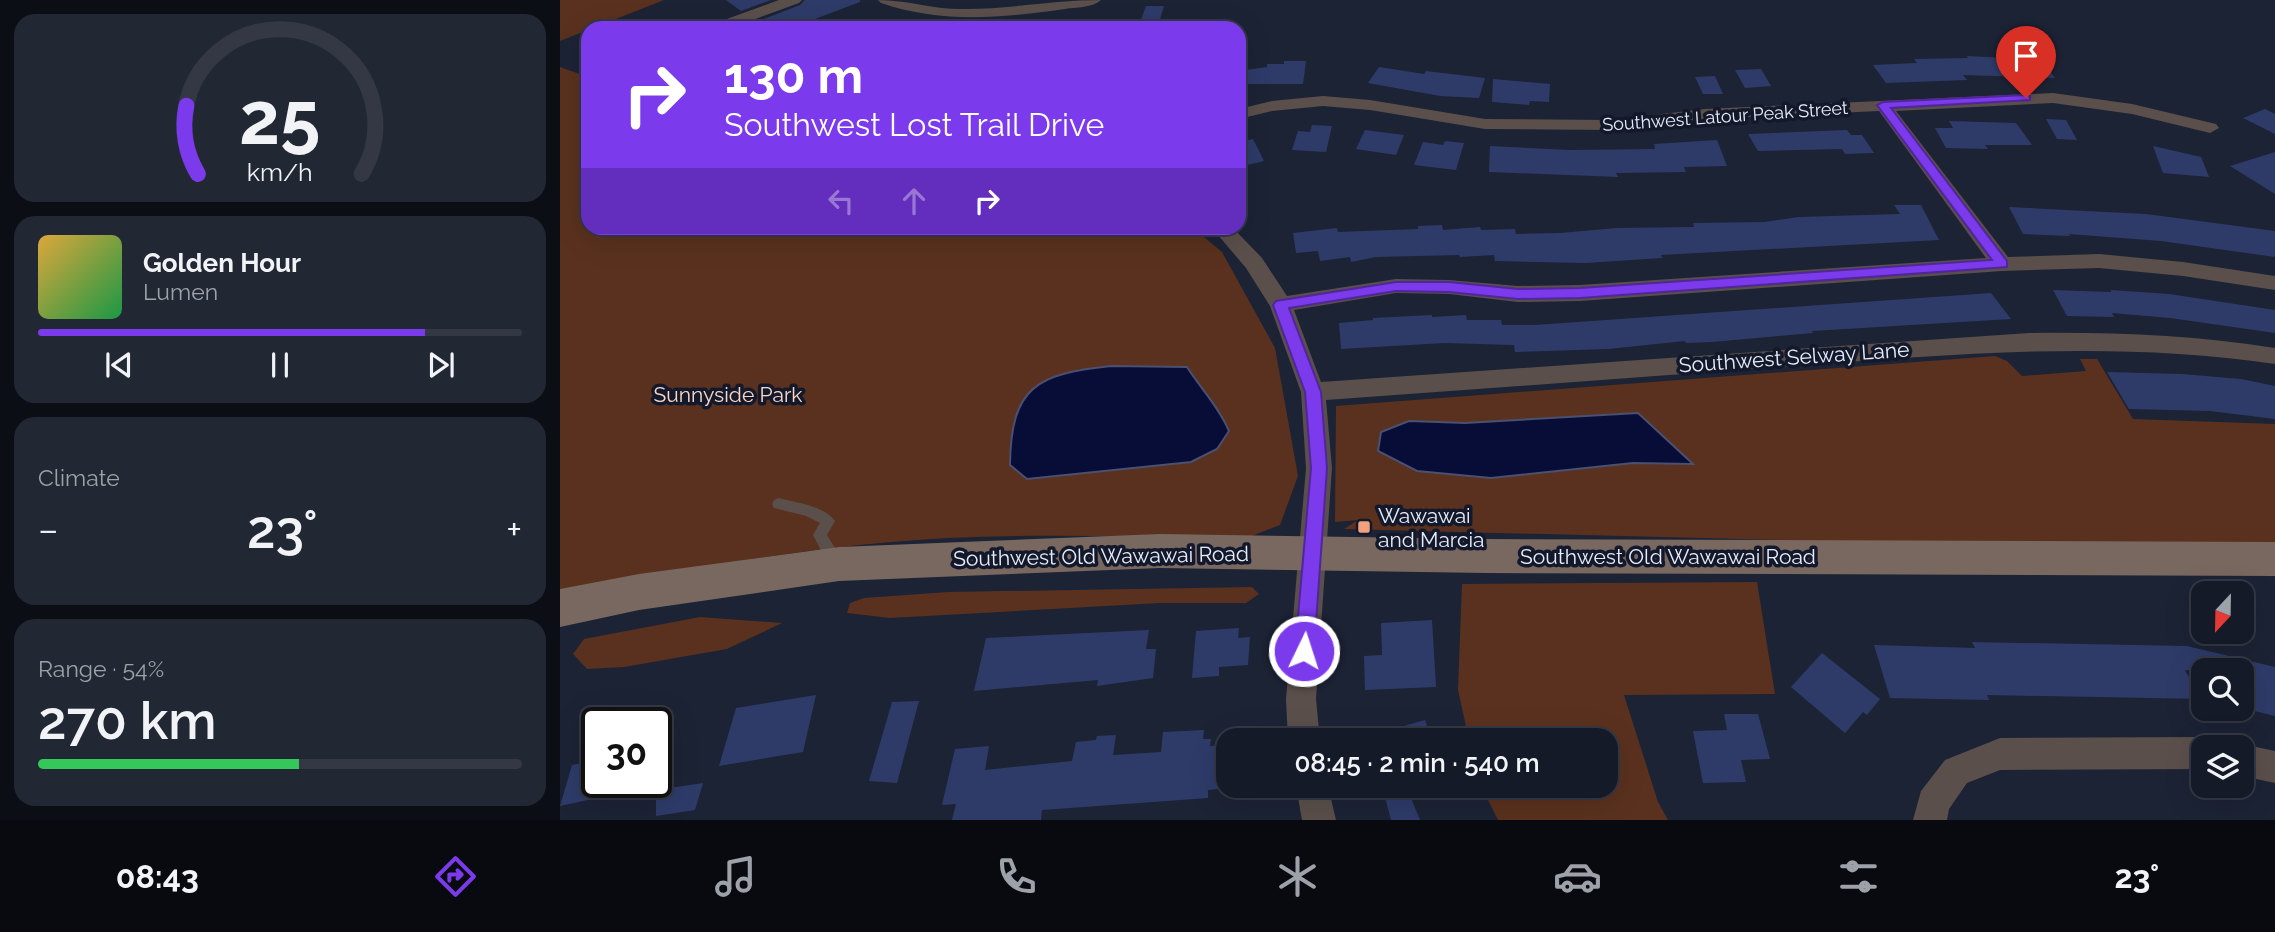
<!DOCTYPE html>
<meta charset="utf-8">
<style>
:root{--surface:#151a28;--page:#222734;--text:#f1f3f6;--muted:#9da1a8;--line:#343845;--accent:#7c3aed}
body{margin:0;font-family:Raleway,sans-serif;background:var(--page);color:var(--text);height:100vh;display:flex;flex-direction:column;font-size:26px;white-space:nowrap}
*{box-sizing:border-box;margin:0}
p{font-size:23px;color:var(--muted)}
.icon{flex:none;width:38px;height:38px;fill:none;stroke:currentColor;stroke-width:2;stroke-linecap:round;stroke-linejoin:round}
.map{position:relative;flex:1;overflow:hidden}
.details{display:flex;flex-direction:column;gap:14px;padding:14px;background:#0c0e16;width:560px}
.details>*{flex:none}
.banner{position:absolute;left:21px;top:21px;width:665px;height:214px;border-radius:21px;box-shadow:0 7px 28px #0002,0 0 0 2px var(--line);background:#7c3aed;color:#fff;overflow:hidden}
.needle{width:46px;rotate:202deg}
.tools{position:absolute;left:1631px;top:581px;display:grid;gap:14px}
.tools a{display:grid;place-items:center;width:63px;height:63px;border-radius:14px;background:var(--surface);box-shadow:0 7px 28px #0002,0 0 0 2px var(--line);font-size:35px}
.speed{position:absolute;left:21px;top:707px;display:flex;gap:14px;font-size:35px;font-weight:700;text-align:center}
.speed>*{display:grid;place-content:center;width:91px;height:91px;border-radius:50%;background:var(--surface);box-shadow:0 7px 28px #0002,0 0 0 2px var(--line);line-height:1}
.speed .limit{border:4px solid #111;border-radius:10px;background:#fff;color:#111}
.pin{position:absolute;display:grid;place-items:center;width:60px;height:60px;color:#fff;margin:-72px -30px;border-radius:50% 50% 50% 0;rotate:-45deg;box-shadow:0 0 7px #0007}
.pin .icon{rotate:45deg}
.me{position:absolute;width:77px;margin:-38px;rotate:4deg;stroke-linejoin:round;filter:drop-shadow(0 0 5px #0008)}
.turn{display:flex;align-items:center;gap:24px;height:147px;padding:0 28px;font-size:32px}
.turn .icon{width:91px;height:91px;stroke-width:2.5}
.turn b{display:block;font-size:49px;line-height:60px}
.lanes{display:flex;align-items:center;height:66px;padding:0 28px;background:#0003;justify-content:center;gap:35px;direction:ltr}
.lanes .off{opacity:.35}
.big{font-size:52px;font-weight:600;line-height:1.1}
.details .widget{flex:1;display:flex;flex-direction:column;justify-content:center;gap:10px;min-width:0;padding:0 24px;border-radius:21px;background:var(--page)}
.details .dial{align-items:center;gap:0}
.dial svg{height:182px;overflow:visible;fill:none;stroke:var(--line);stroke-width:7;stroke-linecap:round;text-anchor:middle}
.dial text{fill:var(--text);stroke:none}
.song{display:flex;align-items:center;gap:21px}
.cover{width:84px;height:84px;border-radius:10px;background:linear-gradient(135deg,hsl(40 70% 55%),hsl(140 70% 35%))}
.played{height:7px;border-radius:4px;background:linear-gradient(90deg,var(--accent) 80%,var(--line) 80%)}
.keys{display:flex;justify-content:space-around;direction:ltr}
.heat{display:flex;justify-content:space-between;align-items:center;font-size:38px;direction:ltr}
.charge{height:10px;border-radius:5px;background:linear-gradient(90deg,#34c759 54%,var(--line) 0)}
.trip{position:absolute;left:656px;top:728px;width:402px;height:70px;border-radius:21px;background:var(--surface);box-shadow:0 7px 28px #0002,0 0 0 2px var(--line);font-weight:600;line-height:70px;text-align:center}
.dock{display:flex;height:112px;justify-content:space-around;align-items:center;background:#080a10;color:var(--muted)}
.dock .icon{width:49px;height:49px}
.dock .active{color:var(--accent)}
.dock b{font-size:32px;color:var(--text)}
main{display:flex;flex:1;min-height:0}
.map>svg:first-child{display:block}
</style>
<main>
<section class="details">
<div class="widget dial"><svg viewBox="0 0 100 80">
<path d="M14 69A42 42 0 1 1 86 69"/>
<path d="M14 69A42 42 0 0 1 9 39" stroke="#7c3aed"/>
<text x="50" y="56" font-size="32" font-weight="700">25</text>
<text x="50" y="72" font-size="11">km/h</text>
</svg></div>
<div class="widget">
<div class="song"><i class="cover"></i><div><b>Golden Hour</b><p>Lumen</p></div></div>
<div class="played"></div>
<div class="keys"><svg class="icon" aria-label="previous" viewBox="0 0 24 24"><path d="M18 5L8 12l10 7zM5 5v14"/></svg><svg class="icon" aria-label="pause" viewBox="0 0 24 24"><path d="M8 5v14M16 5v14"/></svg><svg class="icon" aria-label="next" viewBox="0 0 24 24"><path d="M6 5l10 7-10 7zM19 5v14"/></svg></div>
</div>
<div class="widget"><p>Climate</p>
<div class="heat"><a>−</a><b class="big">23°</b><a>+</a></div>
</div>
<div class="widget"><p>Range · 54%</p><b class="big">270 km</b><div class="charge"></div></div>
</section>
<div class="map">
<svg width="1715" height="820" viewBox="0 0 1715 820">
<rect width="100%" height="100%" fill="#1c2335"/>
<g fill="#5a311e">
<path d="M0 0H104L0 41Z"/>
<path d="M0 67 28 77V228H633L662 252 715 348 738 476 720 525 689 537C589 538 488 533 388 538 257 545 128 568 0 594Z"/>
<path d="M1435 356 1447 361 1462 376 1526 371 1520 359H1537L1573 419 1715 424V545L1295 542 784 529 798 520 775 522 776 406Z"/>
<path d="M1197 582 1215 694 1064 695 1098 802 1108 820H938L921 786H1046V740H909L898 690 902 584Z"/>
<path d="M692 587 699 594 686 603H600L330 618 287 613 290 603 304 598 388 592Z"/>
<path d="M140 617 222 623 167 649 64 667 27 669 13 654 24 639Z"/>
</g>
<g fill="#070d37" stroke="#4a5071" stroke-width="2">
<path d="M551 366 627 367C641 389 659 407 669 431L657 449 631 462 467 479 450 465C451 386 477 374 551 366Z"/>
<path d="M1078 413 1133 464 1073 463 931 478 857 471 818 451 821 432 849 421 905 423Z"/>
</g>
<g fill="#2e3b69">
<path d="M166 0H211L181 11Z"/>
<path d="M245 0H300V2L231 28H205L196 22 240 5Z"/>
<path d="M586 6H604L598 26 578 28Z"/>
<path d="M1407 56 1481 60 1495 78 1403 75 1407 80 1326 83 1313 65 1357 63 1354 59 1408 58Z"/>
<path d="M724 61H746L743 84H679V71L707 67V64H724Z"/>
<path d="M819 67 864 74 866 71 925 78 919 98 880 96 808 83Z"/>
<path d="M1201 69 1211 86 1185 88 1175 70Z"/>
<path d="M1155 76 1163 94H1143L1135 77Z"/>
<path d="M933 79 990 84 989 102 970 101 969 105 932 102Z"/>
<path d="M1705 109 1715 114V134L1683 118Z"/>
<path d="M1486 119 1506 120 1517 140 1497 139Z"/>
<path d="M1389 121 1456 123 1472 145H1425L1428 149 1386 148 1375 128H1393Z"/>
<path d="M752 125 772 126 766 152 732 150 738 131 750 132Z"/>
<path d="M805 130 844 135 836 155 796 149Z"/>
<path d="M1287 130 1291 135H1302L1314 153 1285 154 1282 149 1198 151 1188 134Z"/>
<path d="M693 139 704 161 679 167V142Z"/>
<path d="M1157 140 1167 166 1124 167 1126 172 1056 173 1058 177 929 172 930 146 1010 150 1095 149 1094 144Z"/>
<path d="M885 141 904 143 896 170 854 165 863 142 883 145Z"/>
<path d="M1593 146 1641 157 1649 177 1603 173Z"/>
<path d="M1715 152V194L1670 166Z"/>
<path d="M1334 205H1361L1379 240 1101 255 1102 258 1026 263 935 261 934 255 900 257 899 255 816 257 791 262 790 257 760 261 758 251 736 253 733 233 777 228 778 232 858 229V226L882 225 883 230 920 227 921 230 955 229 956 234 1000 233 1057 228 1134 227 1133 223 1204 222 1239 217 1340 214Z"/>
<path d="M1449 207 1586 214 1715 231V257L1601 241 1509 234 1510 236 1463 234Z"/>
<path d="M1493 290 1551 292V290L1609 294 1715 310V333L1610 318 1552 313 1554 317 1507 316Z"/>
<path d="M1431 293 1451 319 1252 331 1253 333 1219 336 1152 342 1126 343 1125 341 1048 349 955 352 954 345 884 343 781 349 779 323 813 320V318L872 315V317L906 315 907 320H941L942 325H975Z"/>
<path d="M1547 372 1622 374 1681 379 1715 386V419L1650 411 1569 409Z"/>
<path d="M872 620 876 687 805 690 804 656 822 655 821 623Z"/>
<path d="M679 628 678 638 690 637 688 665 659 667V676L632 678 636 631Z"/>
<path d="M589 630 586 649H596L593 678 537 686 538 680 414 691 426 638Z"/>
<path d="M1412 642 1627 646 1715 667V716L1682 708V670H1625L1641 699 1427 695 1429 700 1330 698 1314 645 1415 648Z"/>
<path d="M1262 653 1320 699 1307 715 1303 712 1285 733 1231 687Z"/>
<path d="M256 695 243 752 159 766 176 708Z"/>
<path d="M359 701 337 783 309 781 332 702Z"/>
<path d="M1164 714H1198L1210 759 1181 760 1186 782 1143 783 1133 731 1167 730Z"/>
<path d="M865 720 872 740H812V735Z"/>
<path d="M644 730 643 739H651L650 746 668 745V788L648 790V798L482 810 481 820H392L396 804 382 805 395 749 429 746 425 770 512 761 516 742 536 740 537 736 556 735 553 755 601 752 603 732Z"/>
<path d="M37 760V782H73L74 790 0 806 12 765Z"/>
<path d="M143 783 135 810 96 816V790Z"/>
<path d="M822 786H846L860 820H831Z"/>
</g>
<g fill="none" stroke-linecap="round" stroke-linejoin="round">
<path fill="#5a4f4b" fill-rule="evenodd" d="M219 498C237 503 263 505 275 521L267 535 283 561 281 565C268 569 261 549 255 539L253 535 260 523 246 516 214 508 212 504 214 500Z"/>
<g fill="#5a4f4b" fill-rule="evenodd">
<path d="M219 0H242L239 3 171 28 151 27 153 24Z"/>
<path d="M318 0C348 0 375 10 405 9 450 9 495 0 541 0 533 8 516 7 505 9 441 18 383 24 321 3Z"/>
<path d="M1493 93 1572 104 1656 124 1659 128 1650 133 1572 114 1493 103 1336 111 1448 257 1539 254 1623 262 1715 276V290L1623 276 1539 268 1442 271 1020 301 958 302 889 294 836 293 734 310 761 382 1469 333C1552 332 1633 335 1715 348V364C1554 340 1396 354 1235 366 1079 377 922 389 766 400L772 468 756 699 760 740H728L726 699 746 468 741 392 710 306 686 268 652 228H673L702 258 727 296 836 279 889 280 958 286 1020 285 1426 258 1319 111 1145 119 1050 130 925 129 810 110 763 106 712 111 679 119V109L712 101 763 96 810 100 925 119 1050 120 1145 109Z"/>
<path d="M1643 737 1654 742 1657 747H1643V769L1440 770 1407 783 1389 809 1387 820H1353L1361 791 1385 760 1440 738Z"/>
<path d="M1682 744 1715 751V783L1682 776V747H1674Z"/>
<path d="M736 786H768L776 820H742Z"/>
</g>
<path fill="#796860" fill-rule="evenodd" d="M600 534 927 539 1715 542V576L927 573 600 568 279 581 79 610 0 627V589L79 574 279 547Z"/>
</g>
<path fill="#7c3aed" stroke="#51269a" stroke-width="2" d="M1466 95 1470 96V100L1331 108 1447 261V267L1020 298 958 299 889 292 836 291 729 308 761 392 767 468 754 651 751 657 744 660 737 657 735 651 751 468 745 392 713 305 716 301 836 282H889L958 289 1020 288 1432 260 1317 105 1323 102Z"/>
<rect fill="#f1a17d" stroke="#13192b" stroke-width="2.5" x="797" y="520" width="14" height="14" rx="3.5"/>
<g text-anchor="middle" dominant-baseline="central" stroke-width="7" stroke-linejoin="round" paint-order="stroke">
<g font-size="18" fill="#e6ebf8" stroke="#13192b">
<text transform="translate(1165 116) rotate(-4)">Southwest Latour Peak Street</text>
</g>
<g font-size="21" fill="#e6ebf8" stroke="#13192b">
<text transform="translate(1234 357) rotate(-4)">Southwest Selway Lane</text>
<text transform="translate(541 556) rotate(-1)">Southwest Old Wawawai Road</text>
<text x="1108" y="556">Southwest Old Wawawai Road</text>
</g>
<g font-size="21" fill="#f9d6c7" stroke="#13192b">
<text x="168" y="394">Sunnyside Park</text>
</g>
<g font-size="21" fill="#e6ebf8" stroke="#13192b" text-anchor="start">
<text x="818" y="515">Wawawai<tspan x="818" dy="24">and Marcia</tspan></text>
</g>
</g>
</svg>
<div class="tools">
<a><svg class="needle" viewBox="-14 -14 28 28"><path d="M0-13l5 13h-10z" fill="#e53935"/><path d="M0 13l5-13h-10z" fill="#9da1a8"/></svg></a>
<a><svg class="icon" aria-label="search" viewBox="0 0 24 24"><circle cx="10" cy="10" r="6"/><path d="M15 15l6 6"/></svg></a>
<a><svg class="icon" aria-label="layers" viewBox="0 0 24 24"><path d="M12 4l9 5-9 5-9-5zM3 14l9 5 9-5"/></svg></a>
</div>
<div class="speed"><div class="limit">30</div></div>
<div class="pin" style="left:1466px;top:98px;background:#d93025"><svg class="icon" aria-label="arrive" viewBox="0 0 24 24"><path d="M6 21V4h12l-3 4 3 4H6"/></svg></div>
<svg class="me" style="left:744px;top:651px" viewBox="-20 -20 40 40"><circle r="17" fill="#7c3aed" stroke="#fff" stroke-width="3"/><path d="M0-11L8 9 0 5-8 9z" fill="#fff"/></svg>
<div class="trip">08:45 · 2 min · 540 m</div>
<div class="banner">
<div class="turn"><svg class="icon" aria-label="right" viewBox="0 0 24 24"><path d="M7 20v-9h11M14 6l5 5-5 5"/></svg><div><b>130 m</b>Southwest Lost Trail Drive</div></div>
<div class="lanes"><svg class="icon off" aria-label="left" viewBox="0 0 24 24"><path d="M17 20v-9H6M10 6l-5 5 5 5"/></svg><svg class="icon off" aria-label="ahead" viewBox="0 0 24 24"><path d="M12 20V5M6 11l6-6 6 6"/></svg><svg class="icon" aria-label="right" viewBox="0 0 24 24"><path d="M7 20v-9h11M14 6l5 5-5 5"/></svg></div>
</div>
</div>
</main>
<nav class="dock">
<b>08:43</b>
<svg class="icon active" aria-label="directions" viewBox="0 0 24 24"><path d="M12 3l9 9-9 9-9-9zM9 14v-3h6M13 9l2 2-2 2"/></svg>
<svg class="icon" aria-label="music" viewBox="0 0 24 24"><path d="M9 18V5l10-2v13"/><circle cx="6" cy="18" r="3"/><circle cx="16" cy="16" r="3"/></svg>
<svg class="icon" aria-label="phone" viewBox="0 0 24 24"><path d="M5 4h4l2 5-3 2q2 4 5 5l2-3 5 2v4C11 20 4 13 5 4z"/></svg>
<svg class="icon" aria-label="climate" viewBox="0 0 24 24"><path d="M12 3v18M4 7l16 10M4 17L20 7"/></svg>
<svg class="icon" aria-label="car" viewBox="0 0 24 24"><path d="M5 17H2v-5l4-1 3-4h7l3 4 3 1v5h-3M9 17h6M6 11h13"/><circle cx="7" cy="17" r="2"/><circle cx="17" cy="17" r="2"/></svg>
<svg class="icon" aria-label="filters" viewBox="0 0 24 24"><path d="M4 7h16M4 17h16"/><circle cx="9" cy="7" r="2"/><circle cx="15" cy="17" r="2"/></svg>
<b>23°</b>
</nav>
